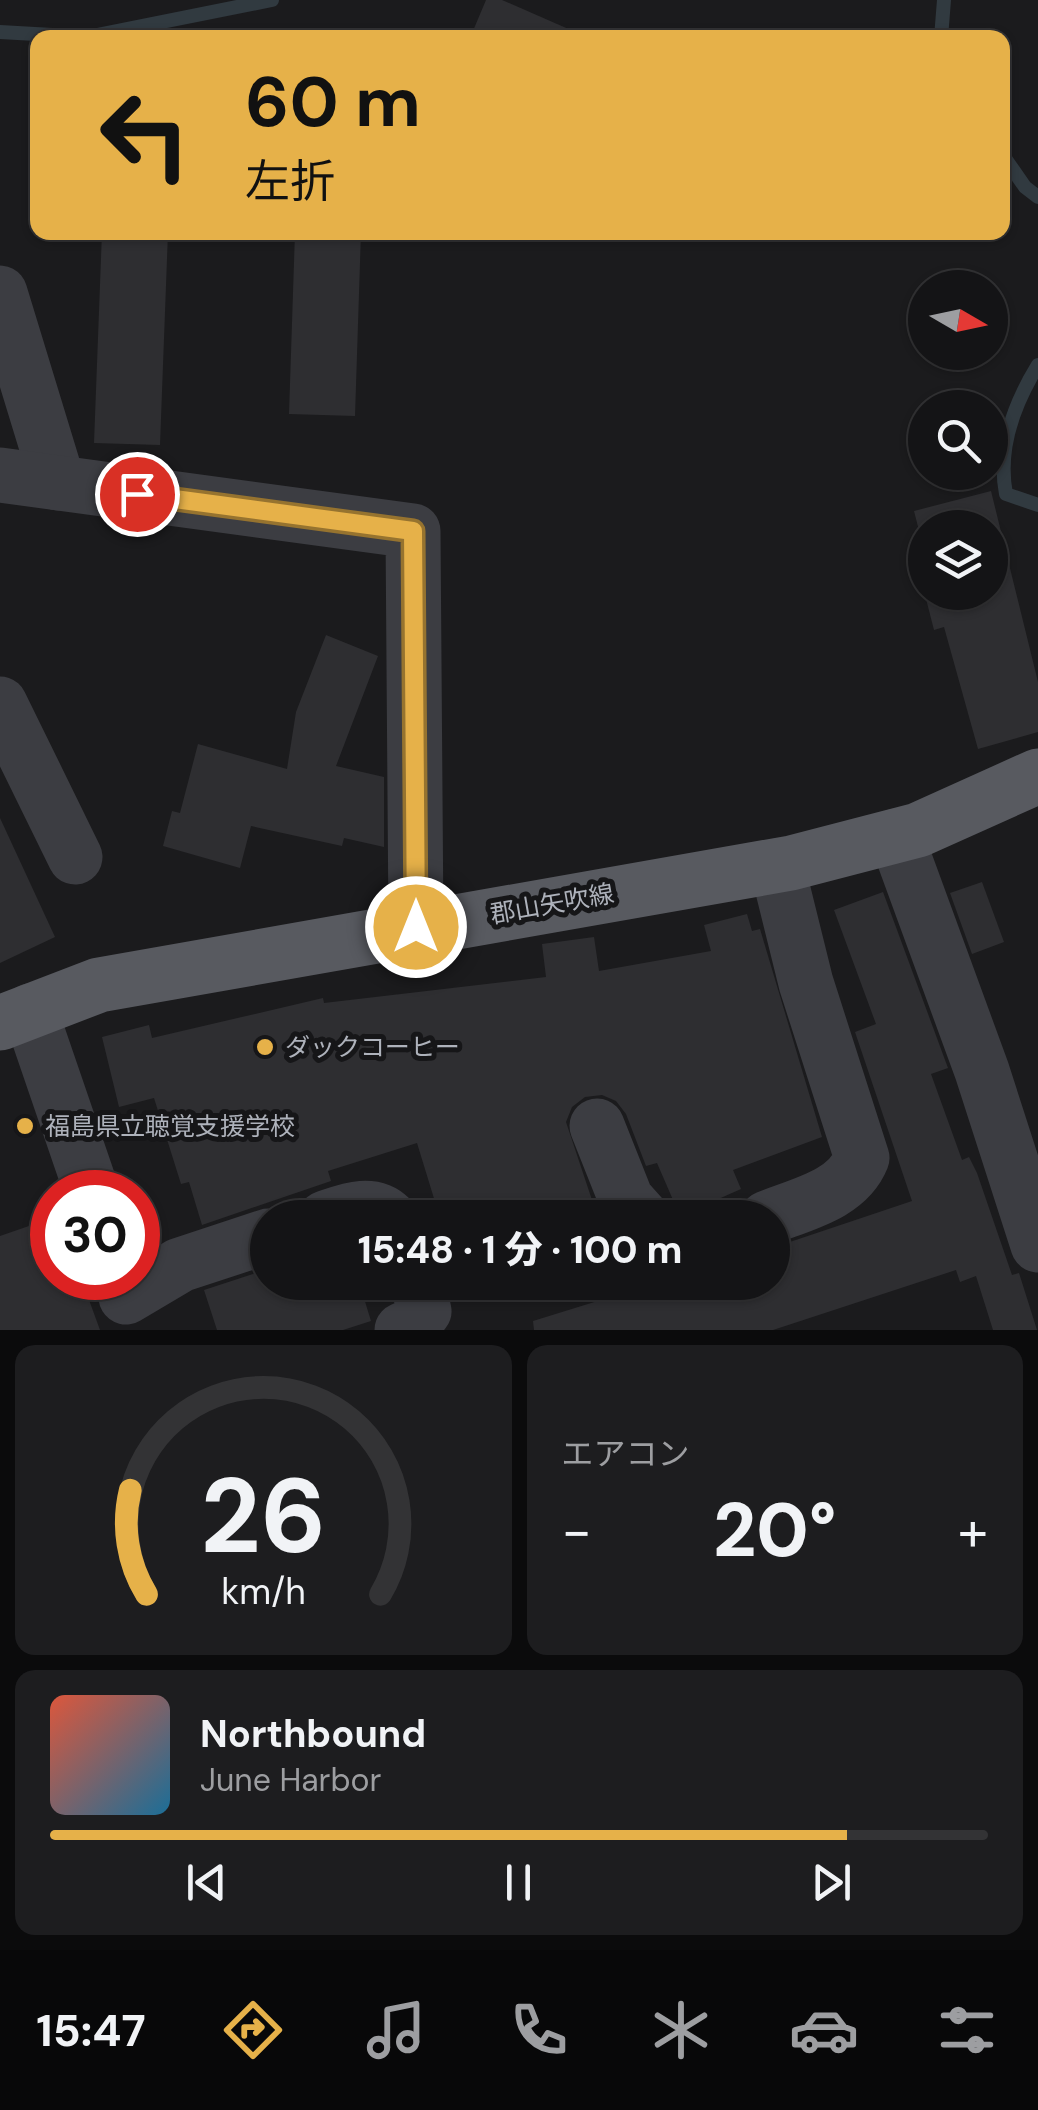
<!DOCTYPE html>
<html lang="ja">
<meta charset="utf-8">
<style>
:root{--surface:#141416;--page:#1d1d1f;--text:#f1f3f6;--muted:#9d9ea1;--line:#333335;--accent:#e6b149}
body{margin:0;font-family:"DM Sans","Noto Sans JP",sans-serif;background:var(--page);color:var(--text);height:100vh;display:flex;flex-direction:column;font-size:38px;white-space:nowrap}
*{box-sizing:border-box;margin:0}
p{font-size:32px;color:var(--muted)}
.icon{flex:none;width:55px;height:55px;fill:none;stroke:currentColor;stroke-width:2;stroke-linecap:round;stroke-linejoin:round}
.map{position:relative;height:1330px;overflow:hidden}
.side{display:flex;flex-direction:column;gap:15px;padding:15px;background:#0b0b0c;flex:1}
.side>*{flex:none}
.banner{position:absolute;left:30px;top:30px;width:980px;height:210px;border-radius:20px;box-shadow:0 2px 8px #0004,0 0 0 2px var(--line);background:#e6b149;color:#111;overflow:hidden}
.needle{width:65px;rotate:99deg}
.tools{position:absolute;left:908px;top:270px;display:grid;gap:20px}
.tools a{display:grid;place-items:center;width:100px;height:100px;border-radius:50%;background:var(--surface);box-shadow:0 2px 8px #0004,0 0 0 2px var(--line);font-size:50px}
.speed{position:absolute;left:30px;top:1170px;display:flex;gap:20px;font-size:50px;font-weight:700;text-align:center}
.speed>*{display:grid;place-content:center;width:130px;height:130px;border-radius:50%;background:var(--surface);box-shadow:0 2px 8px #0004,0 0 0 2px var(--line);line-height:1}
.speed .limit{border:15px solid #d22;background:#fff;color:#111}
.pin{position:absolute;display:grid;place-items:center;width:85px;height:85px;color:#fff;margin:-42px;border:5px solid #fff;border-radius:50%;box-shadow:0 2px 10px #0007}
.me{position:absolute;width:110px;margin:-55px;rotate:0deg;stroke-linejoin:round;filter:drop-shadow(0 0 8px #0008)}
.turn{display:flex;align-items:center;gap:35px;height:210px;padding:0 50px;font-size:45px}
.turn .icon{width:130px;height:130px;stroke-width:2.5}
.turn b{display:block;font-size:70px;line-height:85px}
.big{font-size:75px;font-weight:800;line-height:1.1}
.side .card{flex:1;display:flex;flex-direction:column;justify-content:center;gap:15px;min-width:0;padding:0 35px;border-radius:20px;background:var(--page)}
.side .dial{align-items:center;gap:0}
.dial svg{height:260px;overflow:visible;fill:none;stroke:var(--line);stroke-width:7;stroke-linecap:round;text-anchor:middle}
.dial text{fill:var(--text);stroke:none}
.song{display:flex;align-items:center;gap:30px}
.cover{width:120px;height:120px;border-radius:15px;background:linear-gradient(135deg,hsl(10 70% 55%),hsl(200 70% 35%))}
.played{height:10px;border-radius:5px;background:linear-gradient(90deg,var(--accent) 85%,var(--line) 85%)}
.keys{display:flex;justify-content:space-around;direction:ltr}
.heat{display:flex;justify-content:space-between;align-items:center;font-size:55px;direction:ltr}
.side .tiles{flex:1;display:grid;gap:15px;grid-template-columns:1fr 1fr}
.card:last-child{grid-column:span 2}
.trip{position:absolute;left:250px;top:1200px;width:540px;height:100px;border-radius:50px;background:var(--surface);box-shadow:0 2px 8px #0004,0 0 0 2px var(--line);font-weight:800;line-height:100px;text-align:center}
.tab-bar{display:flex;height:160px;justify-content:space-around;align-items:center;background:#080809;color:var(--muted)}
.tab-bar .icon{width:70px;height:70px}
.tab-bar .on{color:var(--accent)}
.tab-bar b{font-size:45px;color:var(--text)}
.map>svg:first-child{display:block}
</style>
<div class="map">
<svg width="1038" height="1330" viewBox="0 0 1038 1330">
<rect width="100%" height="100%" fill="#1b1b1d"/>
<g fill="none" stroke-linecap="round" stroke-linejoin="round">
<g stroke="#313a40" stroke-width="14">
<path d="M0 32 87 37 272 0"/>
<path d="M941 38 944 0"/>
<path d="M1002 154 1025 187 1038 197"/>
<path d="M1038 365C1014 404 997 448 1006 494L1038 505"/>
</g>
</g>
<g fill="#2e2e31">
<path d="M486 0H502L589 38H470Z"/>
<path d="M102 232H168L160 445 94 443Z"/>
<path d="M295 232H361L355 416 289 414Z"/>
<path d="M991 491 1038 682V732L978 749 944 627 934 630 924 591 990 592V528H925V554L914 511Z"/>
<path d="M326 635 378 656 336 766 384 777V847L344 838 342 846 251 826 240 868 163 846 172 811 180 813 198 744 287 769 296 712Z"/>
<path d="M0 818 55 937 0 963Z"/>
<path d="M982 882 1004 942 972 954 950 893Z"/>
<path d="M883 892 948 1068 931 1074 962 1160 969 1157 977 1173 1012 1275 1019 1273 1037 1330H993L976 1276 960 1282 956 1270 773 1330H534L533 1321 659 1282H772V1248L912 1201 855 1032 876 1024 834 910Z"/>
<path d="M747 914 752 931 760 929 822 1137 733 1170 741 1189 680 1216 657 1163 646 1166 626 1114 616 1101 602 1095 585 1097 572 1107 566 1122 598 1218H440L417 1143 328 1171 331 1181 202 1225 189 1182 181 1184 154 1098 119 1107 102 1037 149 1025 152 1038 323 998 324 1003 546 977 542 944 594 937 599 971 711 951 704 925Z"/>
<path d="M52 1218V1278H81L100 1330H0V1236Z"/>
<path d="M268 1269V1282H359L371 1321 343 1330H217L204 1290Z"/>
</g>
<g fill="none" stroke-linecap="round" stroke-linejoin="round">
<g stroke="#3c3d42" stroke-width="55">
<path d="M0 293 58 483"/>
<path d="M0 475 413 531 416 927"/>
<path d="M0 704 75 857"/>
<path d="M896 836 982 1071 1038 1245"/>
<path d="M30 1011 92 1192"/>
<path d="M597 1126 626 1199 643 1218"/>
<path d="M325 1218C346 1211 372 1200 390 1218"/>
<path d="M767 1218C802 1204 847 1195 862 1158L806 983 777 866"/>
<path d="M126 1297 180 1265 268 1236"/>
<path d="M402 1330 413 1325 424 1311 418 1282"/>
</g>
<path stroke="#585a60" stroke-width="55" d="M0 1023 99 985 791 863 918 830 1038 776"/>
</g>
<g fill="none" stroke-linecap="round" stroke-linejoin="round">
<g stroke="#96732f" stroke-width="25">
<path id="route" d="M137 494 413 531 416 927"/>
</g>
<use href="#route" stroke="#e6b149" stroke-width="18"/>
</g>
<g fill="#e6b149" stroke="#161618" stroke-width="4">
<circle cx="265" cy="1047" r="10"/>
<circle cx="25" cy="1126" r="10"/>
</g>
<g text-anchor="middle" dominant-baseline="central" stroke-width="10" stroke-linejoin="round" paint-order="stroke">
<g font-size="25" fill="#aeb2bb" stroke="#161618">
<text transform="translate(552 904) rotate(-10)">郡山矢吹線</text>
</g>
<g font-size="25" fill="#aeb2bb" stroke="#161618" text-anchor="start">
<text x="285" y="1047">ダックコーヒー</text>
<text x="45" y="1126">福島県立聴覚支援学校</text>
</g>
</g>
</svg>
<div class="tools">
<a><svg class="needle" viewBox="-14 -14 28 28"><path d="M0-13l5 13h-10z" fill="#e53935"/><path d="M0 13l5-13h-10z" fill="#9d9ea1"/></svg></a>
<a><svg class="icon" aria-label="search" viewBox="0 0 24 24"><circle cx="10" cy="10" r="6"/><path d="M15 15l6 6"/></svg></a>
<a><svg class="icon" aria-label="layers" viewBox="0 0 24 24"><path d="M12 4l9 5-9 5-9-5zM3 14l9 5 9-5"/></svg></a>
</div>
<div class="speed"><div class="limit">30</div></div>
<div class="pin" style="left:137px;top:494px;background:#d93025"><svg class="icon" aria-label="arrive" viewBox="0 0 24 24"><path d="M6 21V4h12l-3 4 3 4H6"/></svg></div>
<svg class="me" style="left:416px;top:927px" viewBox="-20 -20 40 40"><circle r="17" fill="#e6b149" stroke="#fff" stroke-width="3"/><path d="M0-11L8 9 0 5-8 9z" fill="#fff"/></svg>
<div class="trip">15:48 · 1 分 · 100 m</div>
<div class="banner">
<div class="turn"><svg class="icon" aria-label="left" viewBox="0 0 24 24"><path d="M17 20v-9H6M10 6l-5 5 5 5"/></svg><div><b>60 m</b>左折</div></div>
</div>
</div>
<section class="side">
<div class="tiles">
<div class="card dial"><svg viewBox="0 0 100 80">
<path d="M14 69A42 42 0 1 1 86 69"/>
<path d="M14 69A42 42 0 0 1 9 37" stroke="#e6b149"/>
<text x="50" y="56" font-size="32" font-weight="700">26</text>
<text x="50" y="72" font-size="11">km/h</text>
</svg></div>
<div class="card"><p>エアコン</p>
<div class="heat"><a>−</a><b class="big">20°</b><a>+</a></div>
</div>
<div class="card">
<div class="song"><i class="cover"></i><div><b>Northbound</b><p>June Harbor</p></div></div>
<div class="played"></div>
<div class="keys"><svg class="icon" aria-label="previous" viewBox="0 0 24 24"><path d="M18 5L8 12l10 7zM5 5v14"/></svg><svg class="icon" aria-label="pause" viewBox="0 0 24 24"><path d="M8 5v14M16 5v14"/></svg><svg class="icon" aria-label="next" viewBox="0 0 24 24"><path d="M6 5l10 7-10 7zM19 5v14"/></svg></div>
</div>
</div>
</section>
<nav class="tab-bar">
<b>15:47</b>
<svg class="icon on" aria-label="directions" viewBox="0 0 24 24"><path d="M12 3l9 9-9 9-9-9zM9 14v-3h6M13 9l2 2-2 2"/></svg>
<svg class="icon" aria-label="music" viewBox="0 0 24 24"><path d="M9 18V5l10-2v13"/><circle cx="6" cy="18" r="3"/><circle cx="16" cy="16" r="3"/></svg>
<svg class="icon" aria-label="phone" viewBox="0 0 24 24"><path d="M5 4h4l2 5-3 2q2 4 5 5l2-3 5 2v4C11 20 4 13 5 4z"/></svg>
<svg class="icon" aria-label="climate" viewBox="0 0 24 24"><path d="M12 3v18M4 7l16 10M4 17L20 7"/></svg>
<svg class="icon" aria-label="car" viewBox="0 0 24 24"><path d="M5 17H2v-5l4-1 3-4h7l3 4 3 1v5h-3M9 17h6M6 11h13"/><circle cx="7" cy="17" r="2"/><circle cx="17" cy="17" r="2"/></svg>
<svg class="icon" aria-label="filters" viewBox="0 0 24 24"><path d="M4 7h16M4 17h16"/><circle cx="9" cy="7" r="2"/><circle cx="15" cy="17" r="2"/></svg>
</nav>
